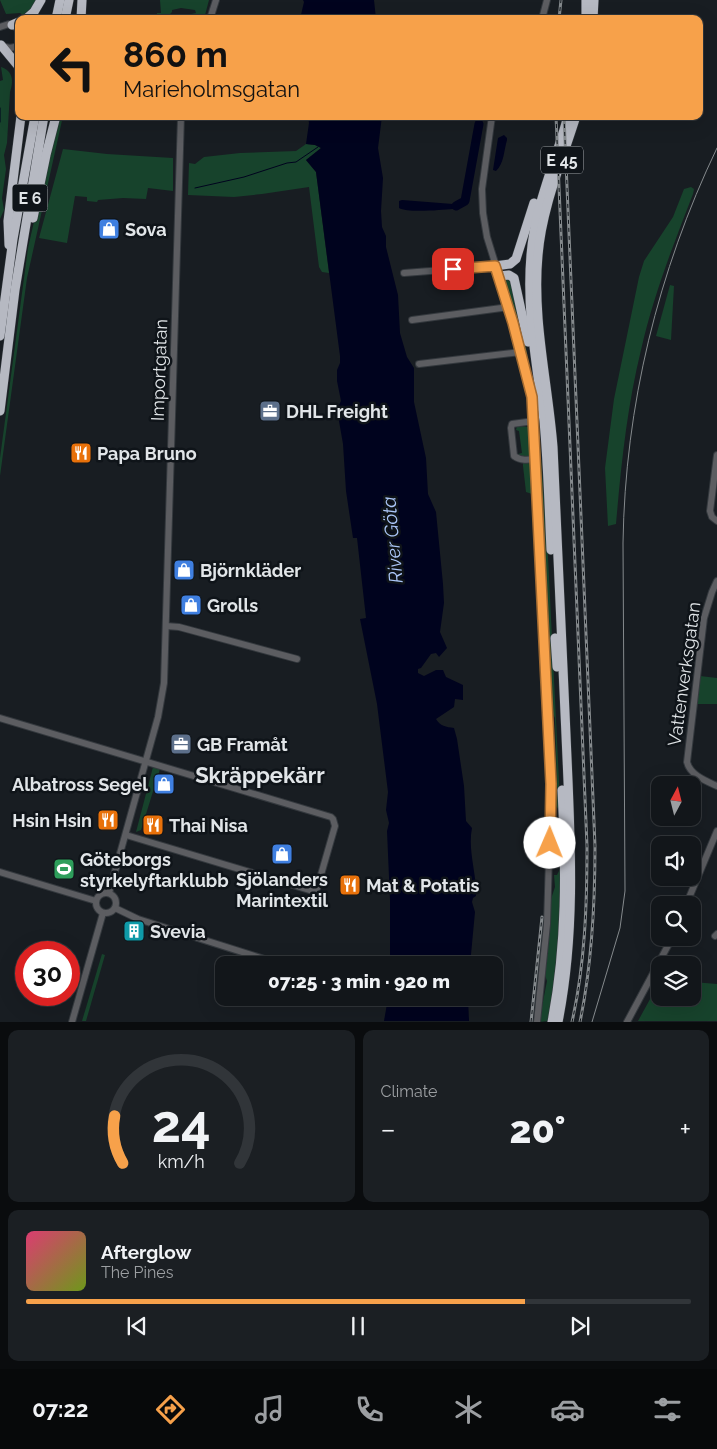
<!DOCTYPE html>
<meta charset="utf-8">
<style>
:root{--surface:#12161a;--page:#1b1f23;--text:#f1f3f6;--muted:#9c9fa2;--line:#313539;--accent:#f7a14a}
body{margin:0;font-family:Raleway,sans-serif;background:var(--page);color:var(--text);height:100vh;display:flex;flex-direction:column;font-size:19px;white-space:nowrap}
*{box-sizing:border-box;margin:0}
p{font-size:16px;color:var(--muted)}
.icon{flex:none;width:28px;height:28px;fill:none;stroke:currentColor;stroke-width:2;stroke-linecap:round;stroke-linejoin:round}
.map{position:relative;height:1022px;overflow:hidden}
.panel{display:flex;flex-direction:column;gap:8px;padding:8px;background:#0a0c0e;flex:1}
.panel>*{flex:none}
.guide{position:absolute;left:15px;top:15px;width:688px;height:105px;border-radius:10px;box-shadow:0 5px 20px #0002,0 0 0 1px var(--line);background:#f7a14a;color:#111;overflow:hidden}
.needle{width:32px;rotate:7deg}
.buttons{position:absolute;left:651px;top:776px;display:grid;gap:10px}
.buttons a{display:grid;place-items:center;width:50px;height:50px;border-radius:10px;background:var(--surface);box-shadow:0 5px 20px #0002,0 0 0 1px var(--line);font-size:25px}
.speed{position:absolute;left:15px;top:941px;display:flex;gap:10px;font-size:25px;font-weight:700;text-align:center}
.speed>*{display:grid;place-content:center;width:65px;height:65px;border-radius:50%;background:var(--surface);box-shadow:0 5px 20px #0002,0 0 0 1px var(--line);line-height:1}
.speed .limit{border:8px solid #d22;background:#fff;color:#111}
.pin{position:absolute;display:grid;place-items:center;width:42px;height:42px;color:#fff;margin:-21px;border-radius:10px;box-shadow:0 2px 8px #0006}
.me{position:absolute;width:55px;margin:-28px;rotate:1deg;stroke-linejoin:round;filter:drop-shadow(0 0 4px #0008)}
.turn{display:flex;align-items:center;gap:18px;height:105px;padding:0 25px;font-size:22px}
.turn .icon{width:65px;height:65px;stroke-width:2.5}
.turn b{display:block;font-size:35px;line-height:42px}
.big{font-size:38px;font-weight:800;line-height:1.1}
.panel .widget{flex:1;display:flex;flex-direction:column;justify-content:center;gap:8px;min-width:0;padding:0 18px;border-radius:10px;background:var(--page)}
.panel .dial{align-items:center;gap:0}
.dial svg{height:130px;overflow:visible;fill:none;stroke:var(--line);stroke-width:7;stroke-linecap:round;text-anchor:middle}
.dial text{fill:var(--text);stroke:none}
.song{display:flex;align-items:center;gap:15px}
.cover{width:60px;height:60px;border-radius:8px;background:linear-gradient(135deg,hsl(340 70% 55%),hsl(80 70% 35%))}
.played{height:5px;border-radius:2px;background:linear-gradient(90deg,var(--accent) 75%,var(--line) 75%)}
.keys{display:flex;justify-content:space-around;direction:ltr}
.heat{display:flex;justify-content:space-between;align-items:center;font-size:28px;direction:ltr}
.panel .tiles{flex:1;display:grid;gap:8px;grid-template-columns:1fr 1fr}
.widget:last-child{grid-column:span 2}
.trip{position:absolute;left:215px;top:956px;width:288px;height:50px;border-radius:10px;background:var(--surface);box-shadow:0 5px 20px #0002,0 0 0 1px var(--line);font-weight:800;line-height:50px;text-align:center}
.tabs{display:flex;height:80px;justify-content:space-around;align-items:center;background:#07090a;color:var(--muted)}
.tabs .icon{width:35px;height:35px}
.tabs .current{color:var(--accent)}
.tabs b{font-size:22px;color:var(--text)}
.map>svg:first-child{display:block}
</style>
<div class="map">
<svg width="717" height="1022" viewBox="0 0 717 1022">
<rect width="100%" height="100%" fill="#181d22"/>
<g fill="#17432c">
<path d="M0 0H37L34 6 23 15 20 13 6 14Z"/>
<path d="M160 0H209L204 19H195L191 14 196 13 195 10 181 8 172 10V12L165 19H157V13H161Z"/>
<path d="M1 67C13 71 14 81 10 92L7 143 4 155 6 169 2 198 4 210 0 219V81L3 80Z"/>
<path d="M58 116H63L27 278 0 476V458L28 248Z"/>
<path d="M306 144 315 145 321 148 306 160 316 172 329 273 322 272 319 267 309 187 262 194 234 197 188 195 189 163 195 164 204 157 240 153 296 151Z"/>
<path d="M63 149 107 154 173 158V191L148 188 146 199 123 198 98 200 97 202 87 201V197L75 196 67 243 39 238Z"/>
<path d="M691 187 694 189 693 194C673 245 653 297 641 350 627 407 621 466 616 524L608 526 605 468 614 399 639 277 644 261 673 217 684 189Z"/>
<path d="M507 279 511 282C522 328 533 374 538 421L532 383 504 283Z"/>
<path d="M670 285 674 286 671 340 656 336Z"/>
<path d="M517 426 531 427 532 455C529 458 522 457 518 454L522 453 519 431 516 430Z"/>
<path d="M540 445 547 536 560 802 559 810 556 806 554 811 553 770 555 785H557L555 718 552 712 551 716 538 456Z"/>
<path d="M531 462 533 464 535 495 526 492 523 466V463Z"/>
<path d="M700 676 717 678V704H697Z"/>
<path d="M153 767 160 769 141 830 136 832Z"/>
<path d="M561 867C562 919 558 970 549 1021L539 1022 547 981 545 975 551 899 555 887 554 875H557Z"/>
<path d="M102 954 105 955 86 1021H82Z"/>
<path d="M660 981V998H692L693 982 717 984V1021H638Z"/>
</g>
<g fill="#00031e">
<path d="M303 0H374L376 19H300L304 2Z"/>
<path d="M308 116H382L378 148 383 178 381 211 382 227 386 236V247L398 295 400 333 407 357 414 368V402L426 458 428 494 436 512 443 584 444 603 440 632 447 648 439 657 436 653 431 654 421 668 418 669V673L424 676 436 670H443L446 677 463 685V700L455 699 454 707 436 719C440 726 446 727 454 728L457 739 464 786 466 821 472 828C468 848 475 868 476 889V896L473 898 472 902 475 912 470 965H390V900L387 831 389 823 386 810 388 792 377 704 360 619 366 618 357 538H353L346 491 343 444 339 421 338 407 341 401 337 381V370L340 363V356L316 172 306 160 321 148 315 145 306 144 309 123Z"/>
<path d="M504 135 507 138V140C504 150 504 164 496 171L493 170 498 138Z"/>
<path d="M402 200 453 204 456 206 453 209C441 210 407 213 399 208V201Z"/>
<path d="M388 998H468L469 1021H384Z"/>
</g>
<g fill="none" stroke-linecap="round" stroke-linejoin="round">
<g stroke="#00031e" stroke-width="1">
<path d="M0 122V108"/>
<path d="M195 188 244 177 287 163 296 162 318 147"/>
</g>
<path stroke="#00031e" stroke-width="9" d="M456 206 465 201 479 124"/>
<g stroke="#34393e" stroke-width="8">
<g id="minor">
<path d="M210 19 216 0"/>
<path d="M542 19 547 0"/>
<path d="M0 27 9 24 19 29"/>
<path d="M1 46 10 48 19 46"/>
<path d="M492 116 482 189 483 213 487 237 509 308 530 387 536 470 551 791 547 924 537 1022"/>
<path d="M404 273 495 266"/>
<path d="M412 320 509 307"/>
<path d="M419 364 521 352"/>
<path d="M534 421 512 424 511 428 514 456C521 461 528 460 536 459"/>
<path d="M717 455 710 511 712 517 717 521"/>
<path d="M717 581 712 592 704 618 687 762C690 775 706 781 717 786"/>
<path d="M166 626 179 627 297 659"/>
<path d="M0 718 331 817 333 819 335 826 316 892 126 835"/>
<path d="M0 872 96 901"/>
<circle cx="106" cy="903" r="10"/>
<path d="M109 893 158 717 164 683 181 116"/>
<path d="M686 905 717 831"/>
<path d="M115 908 138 919 283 965"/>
<path d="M715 936 717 934"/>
<path d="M72 1022 103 913"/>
<path d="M627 1022 672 938"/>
</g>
</g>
<g stroke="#34393e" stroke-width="10">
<g id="highway">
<path d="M26 19 34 12 41 0"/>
<path d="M56 19 60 0"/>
<path d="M65 19 69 0"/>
<path d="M81 19 82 0"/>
<path d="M586 19V0"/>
<path d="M593 19 594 0"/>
<path d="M12 25 19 22"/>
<path d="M1 45 19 67"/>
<path d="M33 218 46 155 56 116"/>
<path d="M9 245 8 221 21 116"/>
<path d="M495 266 510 264 516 259 534 203"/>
<path d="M499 276 509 275 514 278 528 342"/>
<path d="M0 336 13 239 35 116"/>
<path d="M0 411 15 290 44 116"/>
<path d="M551 550C549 507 548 464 544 421 537 365 526 312 531 255 535 205 555 164 568 116"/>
<path d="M555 638 557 667"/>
<path d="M552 1022C567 944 566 868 562 790"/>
<path d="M558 1022C577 926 570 831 566 735 561 639 557 543 553 447 548 383 532 319 538 255 542 207 562 161 576 116"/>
</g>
</g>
<use href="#minor" stroke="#5c5d61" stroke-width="6"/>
<use href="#highway" stroke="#b6b9c2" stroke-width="9"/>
<path stroke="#858a8d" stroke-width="1" d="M592 1022 620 928 625 891 623 543C625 406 658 271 717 148"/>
<g stroke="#858a8d" stroke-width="3">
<g id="rail">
<path d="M559 19 561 0"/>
<path d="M556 116 587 846C587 905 585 964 572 1022"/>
<path d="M564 116 595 846C595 905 592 964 580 1022"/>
<path d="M531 1022 542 917"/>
</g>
</g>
<use href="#rail" stroke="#0f1419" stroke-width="1" stroke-dasharray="4" stroke-linecap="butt"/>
</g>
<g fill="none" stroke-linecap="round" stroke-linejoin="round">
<g stroke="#a16930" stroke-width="12">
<path id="route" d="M453 269 495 266 513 323 532 397 551 784 550 843"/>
</g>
<use href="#route" stroke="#f7a14a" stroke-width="9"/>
</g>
<defs>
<g id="shop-square" transform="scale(1.125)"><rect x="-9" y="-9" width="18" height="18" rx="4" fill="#3f7fe0" stroke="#0f1419"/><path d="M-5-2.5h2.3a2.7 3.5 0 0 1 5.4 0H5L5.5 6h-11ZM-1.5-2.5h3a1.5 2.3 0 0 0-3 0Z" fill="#fff"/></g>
<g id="office-square" transform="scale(1.125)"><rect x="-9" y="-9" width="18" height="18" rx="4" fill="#5c6f8a" stroke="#0f1419"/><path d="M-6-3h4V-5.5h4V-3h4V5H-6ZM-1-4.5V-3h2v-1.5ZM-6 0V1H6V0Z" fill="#fff"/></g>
<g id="restaurant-square" transform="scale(1.125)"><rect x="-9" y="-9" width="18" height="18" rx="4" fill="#e8710a" stroke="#0f1419"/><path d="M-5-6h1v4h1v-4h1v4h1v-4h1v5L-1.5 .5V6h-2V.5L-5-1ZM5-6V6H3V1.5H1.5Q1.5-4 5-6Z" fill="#fff"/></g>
<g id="stadium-square" transform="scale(1.125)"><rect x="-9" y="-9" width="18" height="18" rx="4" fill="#2e9e5b" stroke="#0f1419"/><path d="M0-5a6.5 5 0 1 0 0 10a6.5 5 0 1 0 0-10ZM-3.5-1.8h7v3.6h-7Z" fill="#fff"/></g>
<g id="building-square" transform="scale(1.125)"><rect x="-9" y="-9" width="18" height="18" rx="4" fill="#0f9aa8" stroke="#0f1419"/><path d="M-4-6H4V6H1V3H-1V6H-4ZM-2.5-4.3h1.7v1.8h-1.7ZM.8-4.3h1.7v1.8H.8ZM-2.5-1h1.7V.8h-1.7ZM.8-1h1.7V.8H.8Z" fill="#fff"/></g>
</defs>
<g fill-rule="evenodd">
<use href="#shop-square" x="109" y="229"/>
<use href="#office-square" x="270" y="411"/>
<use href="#restaurant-square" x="81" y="453"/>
<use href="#shop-square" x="184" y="570"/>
<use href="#shop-square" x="191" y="605"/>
<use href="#office-square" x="181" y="744"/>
<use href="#shop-square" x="164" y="784"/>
<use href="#restaurant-square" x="108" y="820"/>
<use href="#restaurant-square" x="153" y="825"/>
<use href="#shop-square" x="282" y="854"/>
<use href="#stadium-square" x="64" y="869"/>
<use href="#restaurant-square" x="350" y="885"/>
<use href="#building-square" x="134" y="931"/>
</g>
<g text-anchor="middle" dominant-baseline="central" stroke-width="5" stroke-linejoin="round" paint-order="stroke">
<g fill="#0f1419" stroke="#a2a6aa" stroke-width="1">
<rect x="541" y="146.5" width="42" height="27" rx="4"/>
<rect x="12.5" y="184.5" width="35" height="27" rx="4"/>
</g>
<g font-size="16" font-weight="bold" fill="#e1e5e8">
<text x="562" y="160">E 45</text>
<text x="30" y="198">E 6</text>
</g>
<g font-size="18" font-weight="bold" fill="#e1e5e8" stroke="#0f1419" text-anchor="start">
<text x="125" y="229">Sova</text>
<text x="286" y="411">DHL Freight</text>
<text x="97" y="453">Papa Bruno</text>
<text x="200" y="570">Björnkläder</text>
<text x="207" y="605">Grolls</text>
<text x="197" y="744">GB Framåt</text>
<text x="148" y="784" text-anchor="end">Albatross Segel</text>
<text x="92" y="820" text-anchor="end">Hsin Hsin</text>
<text x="169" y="825">Thai Nisa</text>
<text x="80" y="859">Göteborgs<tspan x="80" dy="21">styrkelyftarklubb</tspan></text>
<text x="282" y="879" text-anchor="middle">Sjölanders<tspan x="282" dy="21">Marintextil</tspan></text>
<text x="366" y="885">Mat &amp; Potatis</text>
<text x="150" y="931">Svevia</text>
</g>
<g font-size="18" fill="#e1e5e8" stroke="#0f1419">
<text transform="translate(159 370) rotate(-88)">Importgatan</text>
<text transform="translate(684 674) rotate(-82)">Vattenverksgatan</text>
</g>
<g font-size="19" font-style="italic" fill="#acc7f9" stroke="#0f1419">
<text transform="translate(392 540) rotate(-95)">River Göta</text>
</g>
<g font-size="22" font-weight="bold" fill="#e1e5e8" stroke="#0f1419">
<text x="260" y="775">Skräppekärr</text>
</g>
</g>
</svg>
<div class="buttons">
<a><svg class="needle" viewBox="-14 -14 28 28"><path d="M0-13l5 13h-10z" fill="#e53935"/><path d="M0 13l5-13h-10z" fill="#9c9fa2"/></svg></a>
<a><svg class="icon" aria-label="sound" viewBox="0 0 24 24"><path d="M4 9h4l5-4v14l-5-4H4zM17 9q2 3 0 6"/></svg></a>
<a><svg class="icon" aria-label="search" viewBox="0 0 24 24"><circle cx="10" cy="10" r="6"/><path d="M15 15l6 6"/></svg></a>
<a><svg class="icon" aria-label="layers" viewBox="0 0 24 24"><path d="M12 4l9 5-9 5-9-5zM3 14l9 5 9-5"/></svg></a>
</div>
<div class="speed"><div class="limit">30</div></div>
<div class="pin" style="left:453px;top:269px;background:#d93025"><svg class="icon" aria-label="arrive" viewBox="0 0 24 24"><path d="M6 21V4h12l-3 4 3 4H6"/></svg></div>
<svg class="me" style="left:550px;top:843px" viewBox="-20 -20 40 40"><circle r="19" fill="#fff"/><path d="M0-13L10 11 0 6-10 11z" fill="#f7a14a"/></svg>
<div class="trip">07:25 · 3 min · 920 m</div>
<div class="guide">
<div class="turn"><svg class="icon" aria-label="left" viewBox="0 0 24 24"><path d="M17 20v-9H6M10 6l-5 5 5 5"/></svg><div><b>860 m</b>Marieholmsgatan</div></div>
</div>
</div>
<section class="panel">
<div class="tiles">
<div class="widget dial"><svg viewBox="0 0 100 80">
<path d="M14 69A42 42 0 1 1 86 69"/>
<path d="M14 69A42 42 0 0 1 9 40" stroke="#f7a14a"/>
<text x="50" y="56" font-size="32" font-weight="700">24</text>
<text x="50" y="72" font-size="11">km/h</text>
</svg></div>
<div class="widget"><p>Climate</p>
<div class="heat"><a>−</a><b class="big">20°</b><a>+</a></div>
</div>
<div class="widget">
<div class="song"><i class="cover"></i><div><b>Afterglow</b><p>The Pines</p></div></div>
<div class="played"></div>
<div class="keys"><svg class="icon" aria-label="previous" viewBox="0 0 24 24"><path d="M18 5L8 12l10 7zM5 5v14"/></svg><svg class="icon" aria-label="pause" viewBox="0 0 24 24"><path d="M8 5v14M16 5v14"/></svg><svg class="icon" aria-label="next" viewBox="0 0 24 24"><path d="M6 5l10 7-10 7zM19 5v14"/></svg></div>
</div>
</div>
</section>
<nav class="tabs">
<b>07:22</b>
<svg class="icon current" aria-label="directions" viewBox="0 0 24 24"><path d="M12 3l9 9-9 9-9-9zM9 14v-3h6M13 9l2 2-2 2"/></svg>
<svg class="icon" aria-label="music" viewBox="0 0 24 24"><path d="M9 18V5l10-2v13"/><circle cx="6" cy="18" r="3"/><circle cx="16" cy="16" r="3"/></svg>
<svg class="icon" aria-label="phone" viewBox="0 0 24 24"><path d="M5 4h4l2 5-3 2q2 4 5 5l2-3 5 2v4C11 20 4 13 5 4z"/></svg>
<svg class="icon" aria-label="climate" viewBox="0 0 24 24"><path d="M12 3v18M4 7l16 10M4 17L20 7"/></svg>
<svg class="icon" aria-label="car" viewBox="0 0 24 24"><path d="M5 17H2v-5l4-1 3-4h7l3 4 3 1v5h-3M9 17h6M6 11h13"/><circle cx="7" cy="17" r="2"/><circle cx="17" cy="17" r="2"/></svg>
<svg class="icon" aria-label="filters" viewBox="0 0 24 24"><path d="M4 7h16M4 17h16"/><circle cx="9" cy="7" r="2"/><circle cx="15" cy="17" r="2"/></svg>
</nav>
